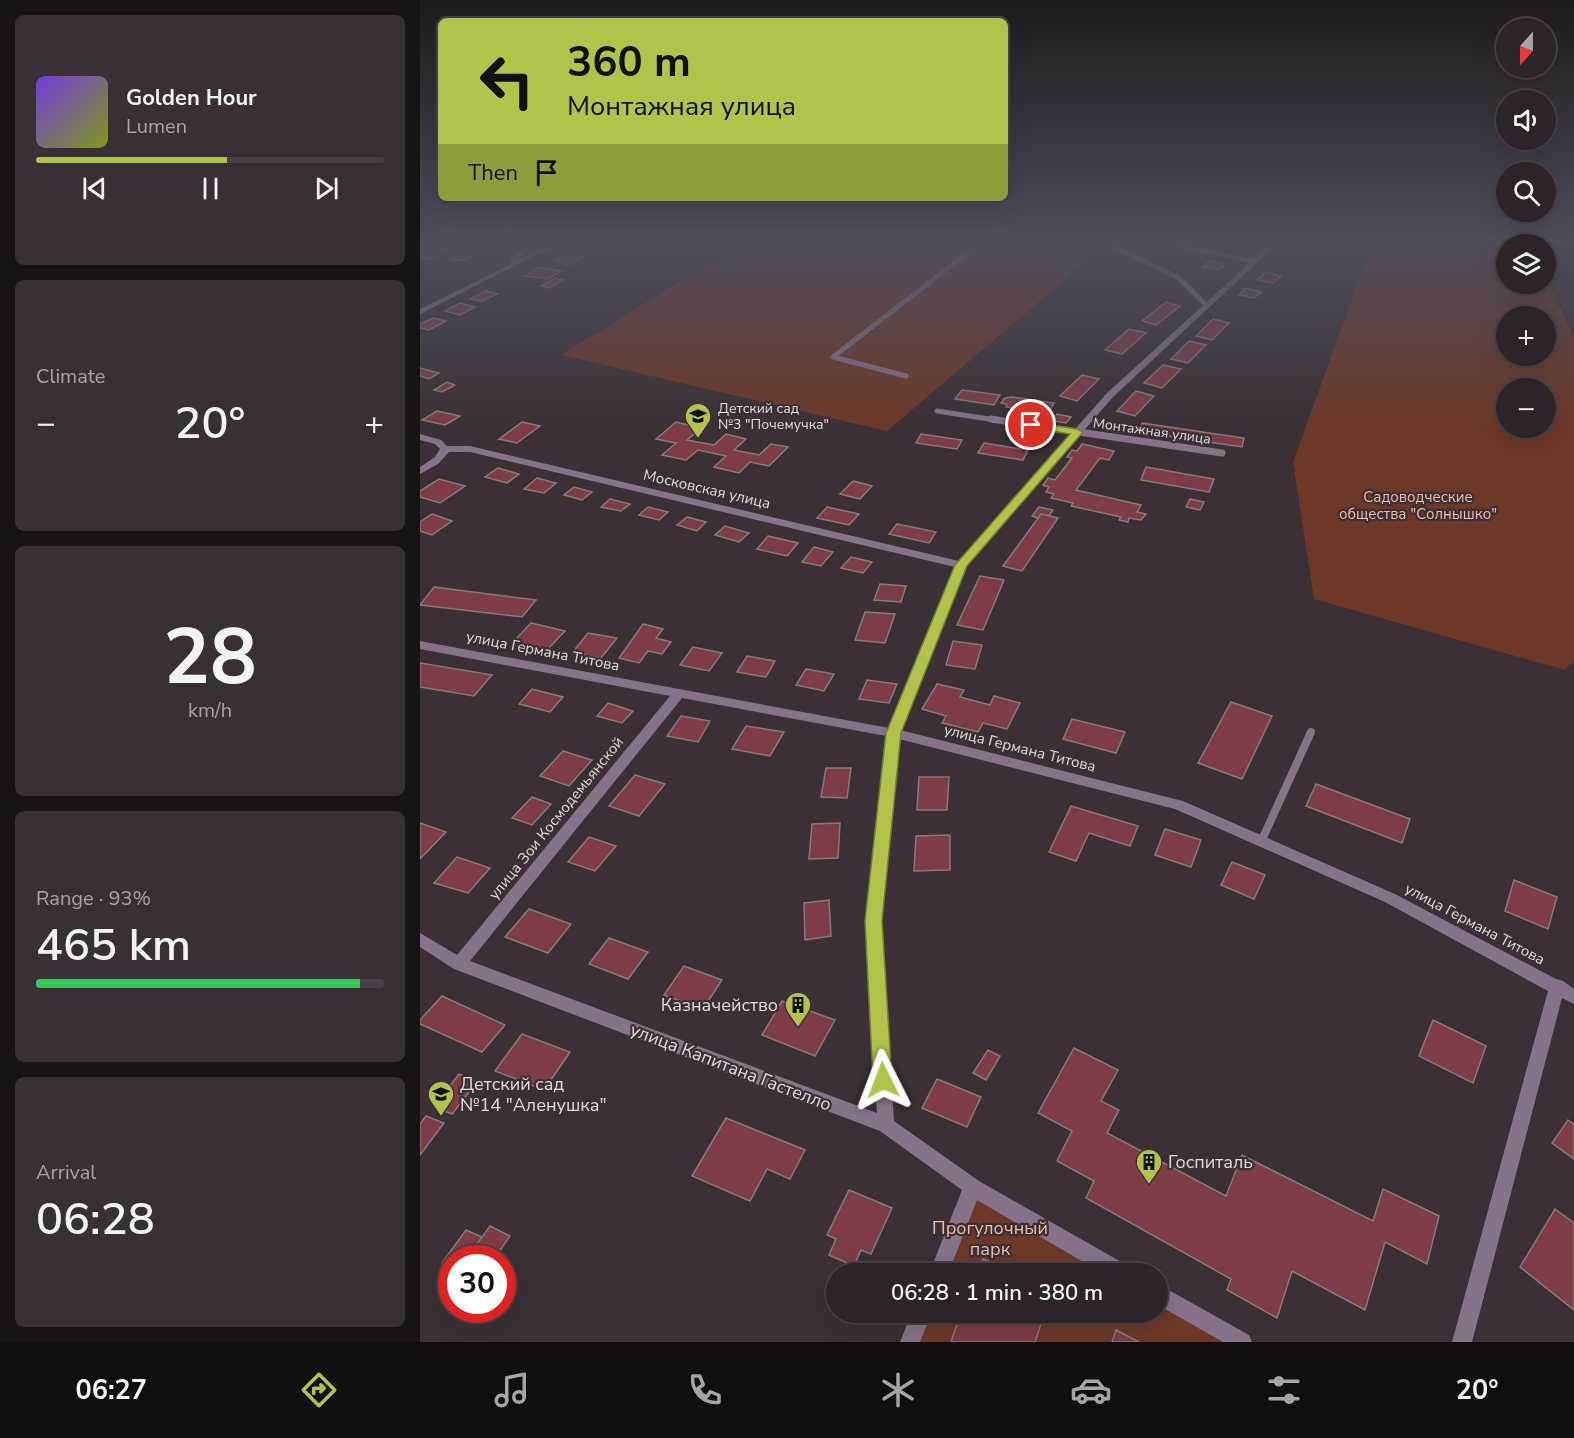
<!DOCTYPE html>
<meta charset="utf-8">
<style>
:root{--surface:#2c2428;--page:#383034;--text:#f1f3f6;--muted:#a6a4a8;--line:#484145;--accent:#b2c34c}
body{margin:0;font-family:"Nunito Sans",sans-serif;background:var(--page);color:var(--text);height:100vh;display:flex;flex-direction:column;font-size:22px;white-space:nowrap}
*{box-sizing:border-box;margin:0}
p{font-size:20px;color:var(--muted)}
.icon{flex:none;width:33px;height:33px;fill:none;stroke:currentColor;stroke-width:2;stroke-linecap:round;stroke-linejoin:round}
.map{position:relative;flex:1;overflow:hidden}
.details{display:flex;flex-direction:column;gap:15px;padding:15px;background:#181416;width:420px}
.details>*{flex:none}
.guide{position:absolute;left:18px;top:18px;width:570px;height:183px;border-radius:9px;box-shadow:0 6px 24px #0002,0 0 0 2px var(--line);background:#b2c34c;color:#111;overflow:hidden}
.needle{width:39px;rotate:201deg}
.controls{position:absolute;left:1076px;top:18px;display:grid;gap:12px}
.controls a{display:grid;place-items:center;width:60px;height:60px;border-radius:50%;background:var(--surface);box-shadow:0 6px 24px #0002,0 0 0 2px var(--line);font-size:30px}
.speed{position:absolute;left:18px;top:1245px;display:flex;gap:12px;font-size:30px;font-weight:700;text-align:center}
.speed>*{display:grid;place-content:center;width:78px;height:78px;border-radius:50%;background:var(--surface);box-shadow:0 6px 24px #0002,0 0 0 2px var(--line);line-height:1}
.speed .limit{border:9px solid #d22;background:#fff;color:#111}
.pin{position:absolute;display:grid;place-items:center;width:51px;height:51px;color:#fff;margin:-26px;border:3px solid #fff;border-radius:50%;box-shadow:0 2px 6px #0007}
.me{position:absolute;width:66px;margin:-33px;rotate:357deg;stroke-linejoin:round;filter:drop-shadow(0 0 4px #0008)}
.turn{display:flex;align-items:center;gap:21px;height:126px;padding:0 30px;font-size:27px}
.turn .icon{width:78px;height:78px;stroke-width:2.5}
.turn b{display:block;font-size:42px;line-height:51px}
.then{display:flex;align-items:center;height:57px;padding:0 30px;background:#0003;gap:12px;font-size:22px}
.big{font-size:45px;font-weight:600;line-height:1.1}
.details .tile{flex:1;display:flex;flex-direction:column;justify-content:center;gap:9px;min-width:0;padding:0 21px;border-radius:9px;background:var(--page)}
.details .dial{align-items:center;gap:0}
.dial b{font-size:78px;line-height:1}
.song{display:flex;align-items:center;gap:18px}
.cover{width:72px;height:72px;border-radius:9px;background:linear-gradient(135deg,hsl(260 70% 55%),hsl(70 70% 35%))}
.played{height:6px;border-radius:3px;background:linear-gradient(90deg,var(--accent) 55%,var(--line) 55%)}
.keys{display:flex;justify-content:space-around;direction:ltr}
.heat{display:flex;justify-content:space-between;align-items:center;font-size:33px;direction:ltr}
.charge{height:9px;border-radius:4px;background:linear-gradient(90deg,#34c759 93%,var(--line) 0)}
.trip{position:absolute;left:406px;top:1263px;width:342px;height:60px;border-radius:30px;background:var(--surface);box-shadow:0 6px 24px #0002,0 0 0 2px var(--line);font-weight:600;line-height:60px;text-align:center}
.tabs{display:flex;height:96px;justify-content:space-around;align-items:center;background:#120e10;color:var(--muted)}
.tabs .icon{width:42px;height:42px}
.tabs .on{color:var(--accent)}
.tabs b{font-size:27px;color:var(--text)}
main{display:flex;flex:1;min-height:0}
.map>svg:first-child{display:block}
</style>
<main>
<section class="details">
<div class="tile">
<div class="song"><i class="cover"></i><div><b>Golden Hour</b><p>Lumen</p></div></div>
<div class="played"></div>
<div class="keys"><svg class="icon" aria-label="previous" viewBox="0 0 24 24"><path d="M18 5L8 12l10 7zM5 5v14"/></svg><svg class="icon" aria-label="pause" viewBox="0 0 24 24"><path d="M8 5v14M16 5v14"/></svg><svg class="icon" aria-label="next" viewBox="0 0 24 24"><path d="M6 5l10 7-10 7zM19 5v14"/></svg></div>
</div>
<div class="tile"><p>Climate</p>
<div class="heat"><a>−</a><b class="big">20°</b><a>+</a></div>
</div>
<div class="tile dial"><b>28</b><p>km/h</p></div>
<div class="tile"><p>Range · 93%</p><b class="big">465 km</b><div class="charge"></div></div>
<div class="tile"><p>Arrival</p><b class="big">06:28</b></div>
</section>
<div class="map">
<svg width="1154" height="1342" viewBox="0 0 1154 1342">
<rect width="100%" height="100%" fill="#3a3035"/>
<g fill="#6d3827" fill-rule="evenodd">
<path d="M321 244H687L467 431 141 355Z"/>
<path d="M931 244H1136L1125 253V244H1086V284H1125V275L1154 338V661L1145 670 894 599 873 462 949 252ZM1086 316H1125V356H1086ZM1086 388H1125V428H1086Z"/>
<path d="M553 1187 703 1274H518Z"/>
<path d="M738 1294 822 1342H490L502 1313 738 1312Z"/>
</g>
<g fill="#7e3c46" stroke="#887a7b" stroke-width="1.5">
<path d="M15 245 29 246 10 259H0V255Z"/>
<path d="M45 250 59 251 47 260H32Z"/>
<path d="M154 251 169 254 148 265 133 261Z"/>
<path d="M789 261 805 264 799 270 783 267Z"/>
<path d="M119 267 142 271 127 279 105 276Z"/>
<path d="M846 272 861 276 853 283 837 280Z"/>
<path d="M135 278 143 280 129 288 121 286Z"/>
<path d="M825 288 841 292 834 298 819 295Z"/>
<path d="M66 291 77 294 62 301 50 299Z"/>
<path d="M746 302 760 306 736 325 722 321Z"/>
<path d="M40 303 55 307 40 315 25 311Z"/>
<path d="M13 318 26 321 9 330 0 328V324Z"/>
<path d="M793 319 809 323 792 340 776 336Z"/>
<path d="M709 329 726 333 702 354 685 350Z"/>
<path d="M769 341 786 345 768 363 751 359Z"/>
<path d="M743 365 761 369 742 388 724 383Z"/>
<path d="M0 368 19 373 9 379 0 376Z"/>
<path d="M662 375 679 379 657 401 640 396Z"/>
<path d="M27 382 35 385 22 392 14 390Z"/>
<path d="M542 390 580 395 574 405 535 399Z"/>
<path d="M716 391 734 396 715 416 697 411Z"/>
<path d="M592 397 634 403 628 413 586 407 587 404 581 403 585 398Z"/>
<path d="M17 411 40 416 25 425 2 420Z"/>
<path d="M637 414 651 417 646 423 633 421Z"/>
<path d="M102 422 120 426 97 443 79 439Z"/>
<path d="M256 422 281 428 267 440 294 445 306 434 326 439 314 450 339 455 351 444 368 447 349 466 330 462 319 473 294 467 306 456 278 450 266 460 242 455 256 443 236 439Z"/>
<path d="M722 423 824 438 822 447 719 432Z"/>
<path d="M501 434 542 440 537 449 496 443Z"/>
<path d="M564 443 608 450 603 460 558 453Z"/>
<path d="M662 444 694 451 689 460 680 458 656 490 721 505 717 512 726 514 721 520 709 518 708 522 699 520 701 517 651 506 653 503 631 498 634 494 626 492 629 487 623 485 628 478 635 480 652 458 647 457 652 450 657 451Z"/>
<path d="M726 467 794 479 789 492 721 480Z"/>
<path d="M78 468 99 474 87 483 65 477Z"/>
<path d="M117 478 136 483 124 493 104 489Z"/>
<path d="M19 479 45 486 20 503 0 497V491Z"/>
<path d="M433 481 452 486 440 499 420 494Z"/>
<path d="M154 487 172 492 162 500 144 495Z"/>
<path d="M190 499 210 504 201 511 181 507Z"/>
<path d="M770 499 784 502 780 510 766 507Z"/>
<path d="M228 507 248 512 239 520 219 515Z"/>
<path d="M407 507 439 514 429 525 397 518Z"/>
<path d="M619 507 633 510 629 516 621 514 618 518 612 516Z"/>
<path d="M12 514 32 521 12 535 0 531V522Z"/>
<path d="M621 514 638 518 602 571 583 566Z"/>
<path d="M267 517 286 522 277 531 257 525Z"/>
<path d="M477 524 516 532 509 543 469 534Z"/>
<path d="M305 526 329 533 319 542 295 535Z"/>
<path d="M348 536 378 543 367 556 337 549Z"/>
<path d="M394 547 413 552 401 566 382 562Z"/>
<path d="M431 557 452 562 443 573 421 568Z"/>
<path d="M560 576 584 580 563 630 537 625Z"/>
<path d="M460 584 486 586 481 602 454 600Z"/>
<path d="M14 587 116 600 102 617 0 605Z"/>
<path d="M445 612 475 614 465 643 435 640Z"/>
<path d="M111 623 145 631 127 650 93 642Z"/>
<path d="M223 624 243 629 236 638 251 642 242 654 228 651 219 663 199 658Z"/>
<path d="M168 633 197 638 181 658 152 653Z"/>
<path d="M533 641 562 645 555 669 526 665Z"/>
<path d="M273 647 302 653 289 671 260 665Z"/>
<path d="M327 656 355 661 346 677 317 672Z"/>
<path d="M0 663 72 675 54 696 0 687Z"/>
<path d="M386 669 414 674 404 691 376 685Z"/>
<path d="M447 680 477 684 469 703 439 699Z"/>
<path d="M517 684 544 690 540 697 570 705 574 696 600 703 587 729 563 723 558 732 522 723 526 716 502 709Z"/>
<path d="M112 689 143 697 130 712 99 704Z"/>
<path d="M811 702 852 716 822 779 778 763Z"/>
<path d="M188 703 213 711 202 723 177 716Z"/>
<path d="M261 716 290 721 278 742 247 736Z"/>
<path d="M652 719 705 732 696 753 643 739Z"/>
<path d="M326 726 364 732 350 756 312 749Z"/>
<path d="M143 751 172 760 149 786 120 776Z"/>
<path d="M406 768H431L427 798 401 797Z"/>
<path d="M215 775 245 784 219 816 189 806Z"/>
<path d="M499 777H529L527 810H497Z"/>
<path d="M896 784 990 819 982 843 886 806Z"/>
<path d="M112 797 131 804 112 825 92 818Z"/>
<path d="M651 806 718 826 710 846 669 833 656 861 629 852Z"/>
<path d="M0 823 26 832 0 859Z"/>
<path d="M420 823 418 858 389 859 392 824Z"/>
<path d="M745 829 781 840 771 867 735 855Z"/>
<path d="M530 835V870L494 871 496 836Z"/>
<path d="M169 837 196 846 175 871 148 862Z"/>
<path d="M37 857 70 868 48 893 14 883Z"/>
<path d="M812 862 845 875 834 899 801 885Z"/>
<path d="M1094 880 1137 897 1128 929 1085 911Z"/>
<path d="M409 900 411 936 385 940 384 903Z"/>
<path d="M109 909 151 924 128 953 85 937Z"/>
<path d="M189 938 228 952 208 979 169 964Z"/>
<path d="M264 966 302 980 283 1009 244 995Z"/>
<path d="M22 996 85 1025 62 1052 0 1024V1020Z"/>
<path d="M362 1001 415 1020 395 1056 342 1035Z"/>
<path d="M1013 1020 1066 1046 1053 1083 999 1056Z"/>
<path d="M102 1034 150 1052 124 1090 75 1071Z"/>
<path d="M654 1048 698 1070 681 1101 699 1110 687 1133 806 1196 822 1155 953 1221 963 1189 1019 1216 1007 1264 965 1242 945 1310 872 1271 857 1318 807 1290 811 1279 666 1198 674 1181 637 1161 652 1131 618 1113Z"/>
<path d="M568 1050 580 1056 566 1080 553 1073Z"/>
<path d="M39 1074 57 1082 32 1114 14 1107Z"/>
<path d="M517 1079 561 1097 547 1127 502 1108Z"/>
<path d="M6 1116 24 1123 0 1155V1124Z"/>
<path d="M306 1118 385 1150 370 1179 347 1169 330 1201 272 1176Z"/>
<path d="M1148 1120 1154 1124V1159L1132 1143Z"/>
<path d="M429 1190 472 1208 451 1254 441 1250 434 1266 409 1255 416 1239 407 1235Z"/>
<path d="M1135 1209 1154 1223V1310L1100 1267Z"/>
<path d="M70 1226 90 1236 75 1258H47Z"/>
<path d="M46 1230 62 1237 47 1258H32V1268L22 1263Z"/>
<path d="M563 1259 597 1274H557Z"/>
<path d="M542 1312H625L615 1342H534L531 1341Z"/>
<path d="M696 1330 719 1342H692Z"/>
</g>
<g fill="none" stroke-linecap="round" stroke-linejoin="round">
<g stroke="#86738a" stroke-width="5">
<path d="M690 244 760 279 787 306"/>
<path d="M755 244 835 262"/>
<path d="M486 376 413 357 559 244"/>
<path d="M517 411 582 421"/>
</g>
<path stroke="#86738a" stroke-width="7" d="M571 419 802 453"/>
<path stroke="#86738a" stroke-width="8" d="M841 842 891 732"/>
<g fill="#86738a" fill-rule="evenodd">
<path d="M106 244H113L100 259 129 244H138L0 314V309L91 264 90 260Z"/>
<path d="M850 244H857L693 397 546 566 480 730 763 801 975 894 1136 979 1143 981 1154 989V1004L1142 998 1052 1342H1032L1128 991 965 902 755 809 479 739 461 921 474 1121 559 1181 710 1267 712 1274H684L557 1200 528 1274H509L542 1190 460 1131 34 969 0 947V933L37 955 250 696 0 649V641L469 728 535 567 50 452H29L18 464 0 474V467L15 457 20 449 15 444 0 440V434L21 440 27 446H50L539 561 687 393ZM262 698 466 736 445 921 457 1113 50 961Z"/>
<path d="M738 1284 829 1335 832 1342H803L738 1305Z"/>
<path d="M492 1312H512L500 1342H480Z"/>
</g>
</g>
<linearGradient id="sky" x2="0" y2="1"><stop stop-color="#201a1d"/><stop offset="0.56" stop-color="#4f4e5c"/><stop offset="1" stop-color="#4f4e5c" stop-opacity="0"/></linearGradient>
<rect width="1154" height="432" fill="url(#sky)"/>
<path fill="#b2c34c" stroke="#747f31" stroke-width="1.5" d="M611 422 657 429 663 432 547 566 481 733 462 921 472 1080 470 1086 463 1089 456 1086 453 1080 445 921 466 733 535 565 650 434 607 427V423Z"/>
<defs>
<g id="school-pin" transform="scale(1.35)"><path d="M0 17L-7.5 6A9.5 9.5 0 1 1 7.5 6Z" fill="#b2c34c" stroke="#3a3035"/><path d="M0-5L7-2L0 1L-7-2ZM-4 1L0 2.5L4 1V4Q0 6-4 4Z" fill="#111"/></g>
<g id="building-pin" transform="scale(1.35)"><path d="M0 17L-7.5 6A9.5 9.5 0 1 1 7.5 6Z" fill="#b2c34c" stroke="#3a3035"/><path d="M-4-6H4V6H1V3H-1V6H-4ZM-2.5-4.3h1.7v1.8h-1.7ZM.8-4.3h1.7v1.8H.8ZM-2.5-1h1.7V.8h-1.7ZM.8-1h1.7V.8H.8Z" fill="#111"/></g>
</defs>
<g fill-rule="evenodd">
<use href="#school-pin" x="278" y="416"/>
<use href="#building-pin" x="378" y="1005"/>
<use href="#school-pin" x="21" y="1094"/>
<use href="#building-pin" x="729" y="1162"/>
</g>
<g text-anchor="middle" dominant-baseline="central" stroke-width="4.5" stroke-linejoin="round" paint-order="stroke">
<g font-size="14" fill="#e0dadd" stroke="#3a3035" text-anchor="start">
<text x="298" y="408">Детский сад<tspan x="298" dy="16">№3 "Почемучка"</tspan></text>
</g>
<g font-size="14" fill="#e0dadd" stroke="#3a3035">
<text transform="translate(732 431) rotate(8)">Монтажная улица</text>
</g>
<g font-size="15" fill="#e0dadd" stroke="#3a3035">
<text transform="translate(287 489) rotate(13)">Московская улица</text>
<text transform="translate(123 651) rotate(11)">улица Германа Титова</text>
<text transform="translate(600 748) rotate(14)">улица Германа Титова</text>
<text transform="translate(136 818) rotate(-51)">улица Зои Космодемьянской</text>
<text transform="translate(1055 924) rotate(28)">улица Германа Титова</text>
</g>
<g font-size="15" fill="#f4b9a7" stroke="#3a3035">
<text x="998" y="497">Садоводческие<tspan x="998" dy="17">общества "Солнышко"</tspan></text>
</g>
<g font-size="18" fill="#e0dadd" stroke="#3a3035" text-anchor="start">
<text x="358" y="1005" text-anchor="end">Казначейство</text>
<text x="40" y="1084">Детский сад<tspan x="40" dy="21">№14 "Аленушка"</tspan></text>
<text x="748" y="1162">Госпиталь</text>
</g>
<g font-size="18" fill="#e0dadd" stroke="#3a3035">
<text transform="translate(311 1067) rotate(21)">улица Капитана Гастелло</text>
</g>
<g font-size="18" fill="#f4b9a7" stroke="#3a3035">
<text x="570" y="1228">Прогулочный<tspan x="570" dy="21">парк</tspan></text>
</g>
</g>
</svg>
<div class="controls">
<a><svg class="needle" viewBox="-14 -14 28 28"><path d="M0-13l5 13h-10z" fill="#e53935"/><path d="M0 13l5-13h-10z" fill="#a6a4a8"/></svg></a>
<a><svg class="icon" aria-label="sound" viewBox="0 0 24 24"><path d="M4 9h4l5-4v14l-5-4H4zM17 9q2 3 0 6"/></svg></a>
<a><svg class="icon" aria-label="search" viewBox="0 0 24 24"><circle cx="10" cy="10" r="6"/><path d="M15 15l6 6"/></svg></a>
<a><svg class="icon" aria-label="layers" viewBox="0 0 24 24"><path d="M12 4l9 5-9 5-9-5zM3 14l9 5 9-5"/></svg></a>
<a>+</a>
<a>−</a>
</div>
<div class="speed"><div class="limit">30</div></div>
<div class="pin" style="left:611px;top:425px;background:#d93025"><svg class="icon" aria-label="arrive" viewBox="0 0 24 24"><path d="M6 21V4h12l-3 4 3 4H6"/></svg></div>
<svg class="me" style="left:463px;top:1080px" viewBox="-20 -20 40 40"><path d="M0-17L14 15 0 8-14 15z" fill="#b2c34c" stroke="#fff" stroke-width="4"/></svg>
<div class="trip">06:28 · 1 min · 380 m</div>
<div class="guide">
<div class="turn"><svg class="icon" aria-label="left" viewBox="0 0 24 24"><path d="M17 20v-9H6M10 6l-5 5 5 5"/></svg><div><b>360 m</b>Монтажная улица</div></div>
<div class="then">Then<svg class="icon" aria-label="arrive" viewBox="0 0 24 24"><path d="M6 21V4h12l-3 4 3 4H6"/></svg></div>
</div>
</div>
</main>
<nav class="tabs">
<b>06:27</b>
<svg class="icon on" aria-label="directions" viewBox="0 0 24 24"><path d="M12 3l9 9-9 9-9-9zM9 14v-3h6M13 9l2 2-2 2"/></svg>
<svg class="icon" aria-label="music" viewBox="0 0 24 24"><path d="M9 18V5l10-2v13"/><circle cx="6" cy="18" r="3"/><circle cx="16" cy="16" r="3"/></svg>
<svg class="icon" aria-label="phone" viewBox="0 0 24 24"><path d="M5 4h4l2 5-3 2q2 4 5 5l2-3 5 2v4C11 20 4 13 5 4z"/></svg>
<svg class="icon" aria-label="climate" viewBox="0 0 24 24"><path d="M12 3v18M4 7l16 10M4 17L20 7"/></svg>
<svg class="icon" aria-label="car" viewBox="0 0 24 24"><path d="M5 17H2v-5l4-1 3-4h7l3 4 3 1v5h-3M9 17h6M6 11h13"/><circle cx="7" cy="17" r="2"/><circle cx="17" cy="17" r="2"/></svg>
<svg class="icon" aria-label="filters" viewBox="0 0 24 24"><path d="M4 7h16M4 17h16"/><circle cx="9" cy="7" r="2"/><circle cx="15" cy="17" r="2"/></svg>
<b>20°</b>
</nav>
